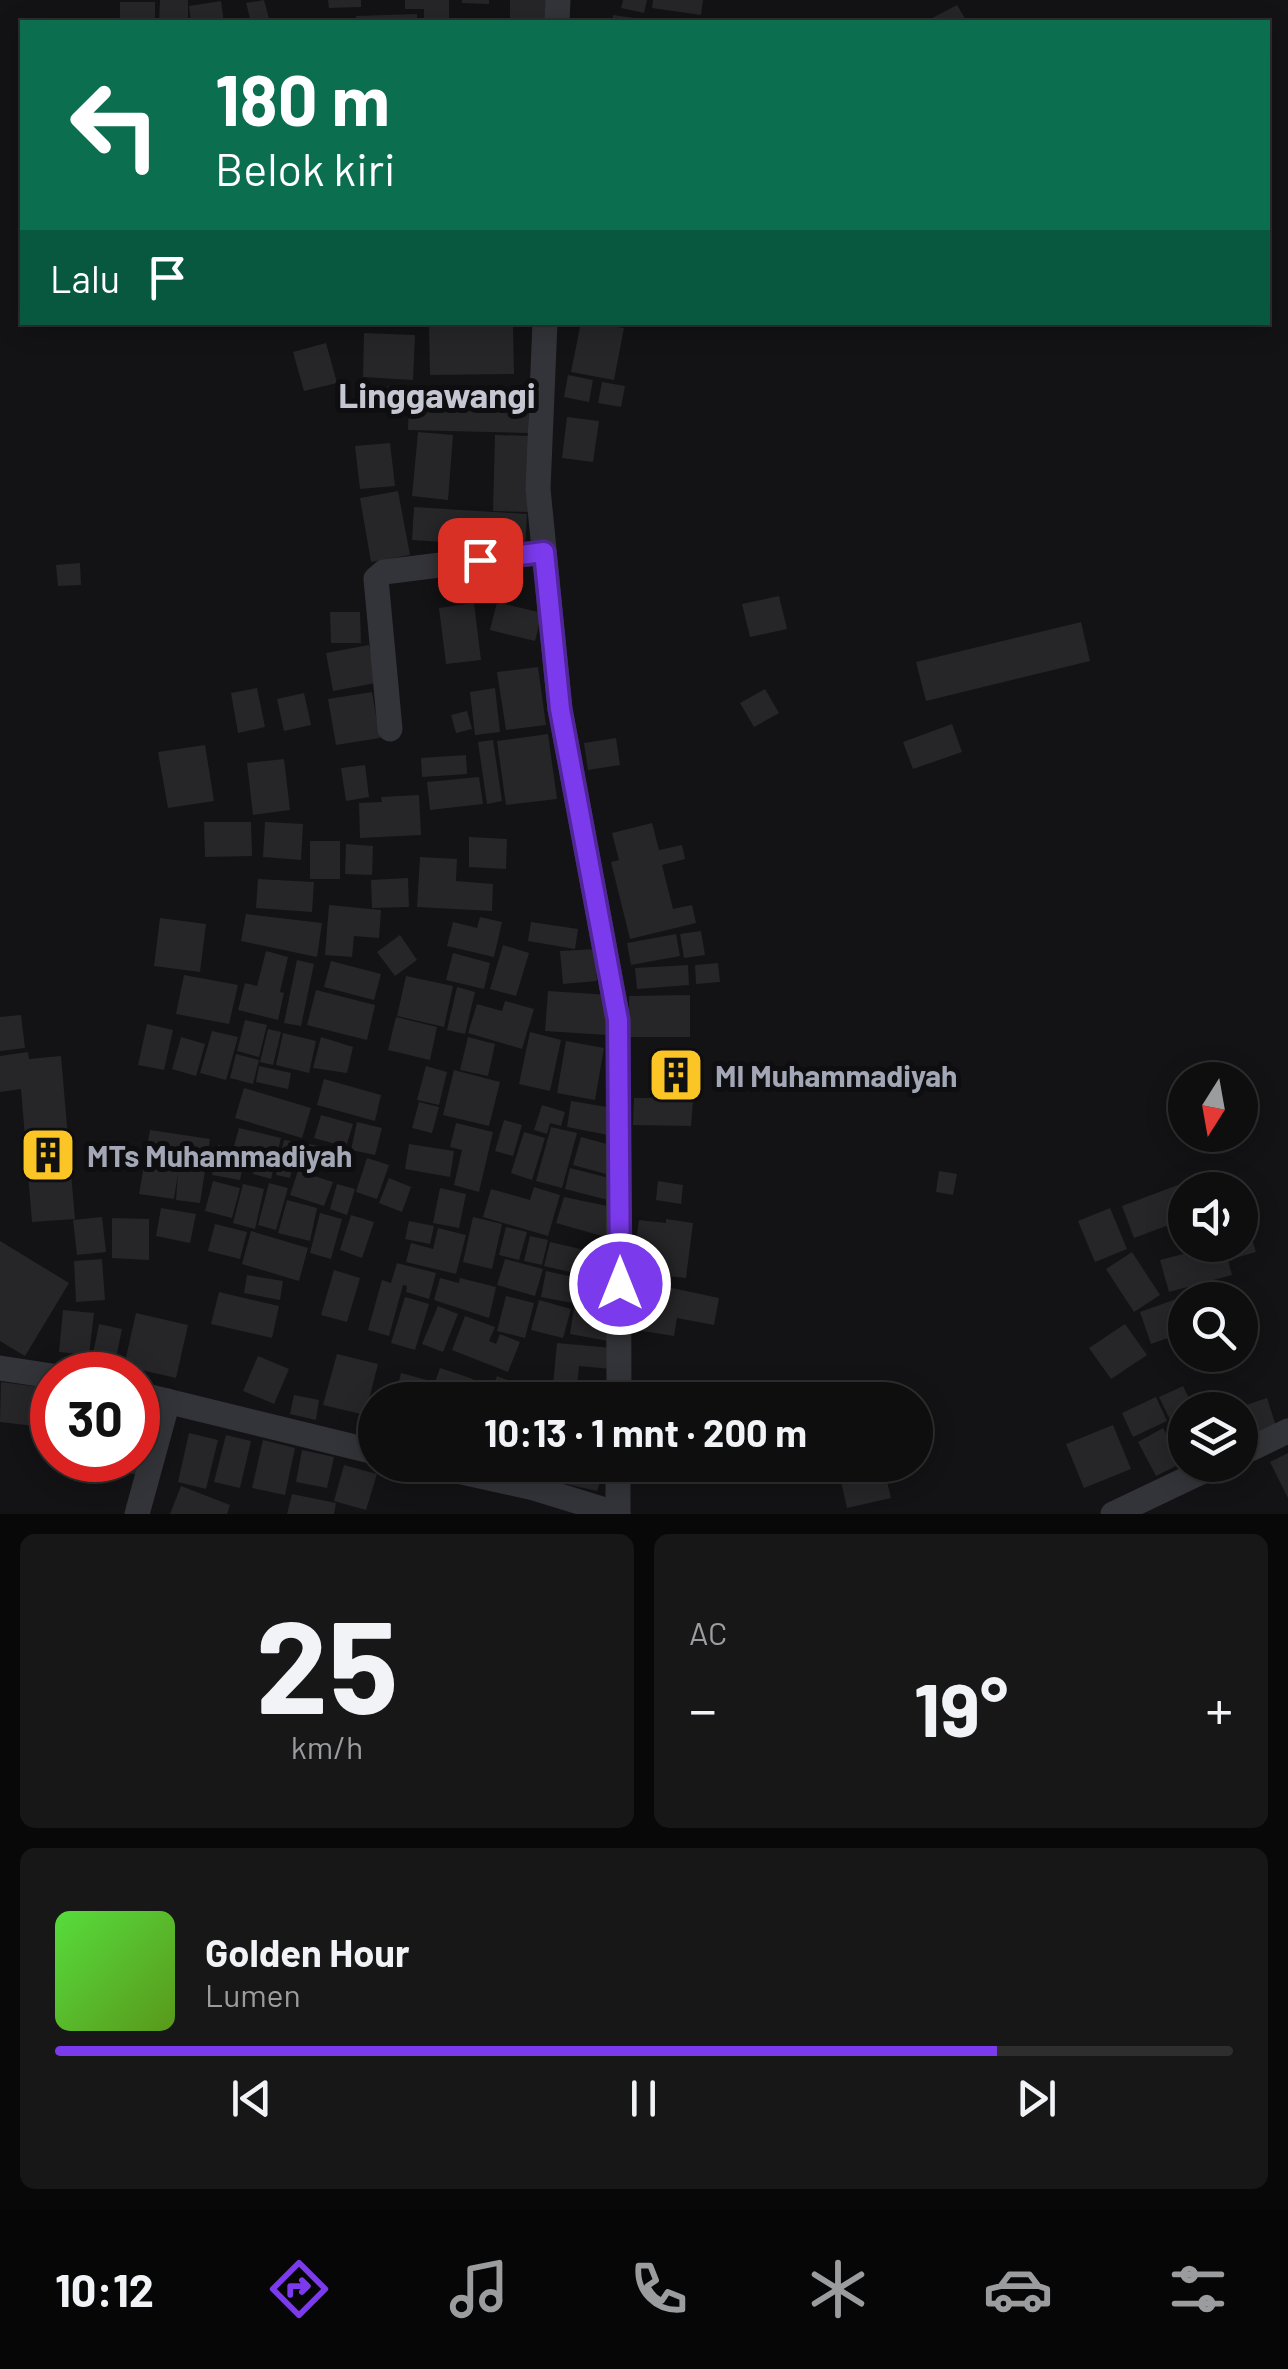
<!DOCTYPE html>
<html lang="id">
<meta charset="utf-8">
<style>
:root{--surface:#0e0e0f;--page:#171718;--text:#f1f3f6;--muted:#9b9c9e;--line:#2e2e2f;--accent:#7c3aed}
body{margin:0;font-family:Barlow,sans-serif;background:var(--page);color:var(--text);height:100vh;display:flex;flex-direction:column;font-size:38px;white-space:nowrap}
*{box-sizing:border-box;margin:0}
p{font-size:32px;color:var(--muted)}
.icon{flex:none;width:55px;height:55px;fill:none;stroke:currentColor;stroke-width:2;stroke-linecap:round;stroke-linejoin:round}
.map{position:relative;height:1514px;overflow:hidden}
.panel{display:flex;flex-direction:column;gap:20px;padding:20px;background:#080808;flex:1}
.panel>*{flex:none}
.top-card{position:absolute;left:20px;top:20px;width:1250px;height:305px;border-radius:0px;box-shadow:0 5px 25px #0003,0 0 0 2px var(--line);background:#0b6e4f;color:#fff;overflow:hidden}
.needle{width:65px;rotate:191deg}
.controls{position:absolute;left:1168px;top:1062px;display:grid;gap:20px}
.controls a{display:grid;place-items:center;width:90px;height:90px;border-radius:50%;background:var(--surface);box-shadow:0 5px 25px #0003,0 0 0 2px var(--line);font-size:50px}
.speed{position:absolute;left:30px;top:1352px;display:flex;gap:20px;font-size:50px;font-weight:700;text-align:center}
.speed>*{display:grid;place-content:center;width:130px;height:130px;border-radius:50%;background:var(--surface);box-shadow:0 5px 25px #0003,0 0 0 2px var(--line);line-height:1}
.speed .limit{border:15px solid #d22;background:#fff;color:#111}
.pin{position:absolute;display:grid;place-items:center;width:85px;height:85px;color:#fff;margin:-42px;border-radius:20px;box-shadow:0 5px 15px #0006}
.me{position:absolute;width:110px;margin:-55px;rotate:0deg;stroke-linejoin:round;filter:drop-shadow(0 0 8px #0008)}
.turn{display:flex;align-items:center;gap:35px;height:210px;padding:0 30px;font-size:45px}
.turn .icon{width:130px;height:130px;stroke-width:2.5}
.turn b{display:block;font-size:70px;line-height:85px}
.then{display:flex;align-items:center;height:95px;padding:0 30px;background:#0003;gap:20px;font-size:38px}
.big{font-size:75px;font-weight:700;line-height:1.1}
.panel .tile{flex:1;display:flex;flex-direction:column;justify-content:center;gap:15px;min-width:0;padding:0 35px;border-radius:15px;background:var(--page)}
.panel .dial{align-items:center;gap:0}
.dial b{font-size:130px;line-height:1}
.song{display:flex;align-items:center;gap:30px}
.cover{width:120px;height:120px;border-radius:15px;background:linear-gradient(135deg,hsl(110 70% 55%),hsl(90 70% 35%))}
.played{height:10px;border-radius:5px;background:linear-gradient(90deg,var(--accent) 80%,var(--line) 80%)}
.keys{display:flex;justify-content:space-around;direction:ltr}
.heat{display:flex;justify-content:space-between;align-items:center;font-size:55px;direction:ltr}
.panel .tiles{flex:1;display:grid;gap:20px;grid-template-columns:1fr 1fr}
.tile:last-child{grid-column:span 2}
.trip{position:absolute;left:358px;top:1382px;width:575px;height:100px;border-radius:50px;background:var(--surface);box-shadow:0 5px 25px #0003,0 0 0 2px var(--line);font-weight:700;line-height:100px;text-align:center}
.menu{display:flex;height:160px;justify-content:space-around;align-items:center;background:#060606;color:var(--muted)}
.menu .icon{width:70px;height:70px}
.menu .active{color:var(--accent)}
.menu b{font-size:45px;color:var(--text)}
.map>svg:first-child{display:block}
</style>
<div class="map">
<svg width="1288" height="1514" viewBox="0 0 1288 1514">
<rect width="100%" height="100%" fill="#131214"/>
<g fill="#262528">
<path d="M160 0H188V22H159Z"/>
<path d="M264 0 270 22H251L246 3Z"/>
<path d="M328 0H361V7L329 8Z"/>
<path d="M405 0H449V22H424V9H405Z"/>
<path d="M462 0H489V4L462 3Z"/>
<path d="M510 0H553L552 22H510Z"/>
<path d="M623 0H647L644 13 621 8Z"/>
<path d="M653 0H703L701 15 652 8Z"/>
<path d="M221 1 224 22H191L189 6Z"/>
<rect x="120" y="2" width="35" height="20"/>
<path d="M957 5 967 22H925Z"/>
<path d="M417 14V22H356V16Z"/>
<path d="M613 15 648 20V22H612Z"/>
<path d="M581 322 624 328 614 380 571 372Z"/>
<path d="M513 326 514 374 430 375 429 327Z"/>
<path d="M364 333 415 335 413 380 363 377Z"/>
<path d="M326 343 337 383 304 391 293 352Z"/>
<path d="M568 375 593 380 589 402 564 397Z"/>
<path d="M602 382 625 386 621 407 598 403Z"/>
<path d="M387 386 403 387V401H387Z"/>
<path d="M409 402 528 405V433L408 430Z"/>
<path d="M567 417 599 421 593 462 562 458Z"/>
<path d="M418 432 453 435 448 500 412 496Z"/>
<path d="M495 435 533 436 531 512 493 511Z"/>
<path d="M390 443 395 486 360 489 355 446Z"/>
<path d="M398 491 410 555 371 562 360 498Z"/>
<path d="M414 507 527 514 525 547 412 540Z"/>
<path d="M80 563 81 585 58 586 56 565Z"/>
<path d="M779 596 787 629 750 637 742 604Z"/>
<path d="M497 602 542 613 535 641 490 630Z"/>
<path d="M474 603 481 660 446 664 439 608Z"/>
<path d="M330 612H360L361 643H331Z"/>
<path d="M1081 622 1090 661 926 701 916 662Z"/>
<path d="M369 645 376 683 333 691 326 653Z"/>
<path d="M538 667 546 725 506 730 497 672Z"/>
<path d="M257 688 265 727 238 733 231 693Z"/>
<path d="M495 688 500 732 475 735 470 692Z"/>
<path d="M765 689 779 713 754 727 740 703Z"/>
<path d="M372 692 380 738 336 745 328 699Z"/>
<path d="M304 693 311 725 284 731 277 699Z"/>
<path d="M467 711 472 729 456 733 451 715Z"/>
<path d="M952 724 962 752 913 769 903 742Z"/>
<path d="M548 734 557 799 506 805 497 741Z"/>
<path d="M616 738 620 765 588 770 584 743Z"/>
<path d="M493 740 502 801 487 804 478 742Z"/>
<path d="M205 745 214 801 168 808 158 752Z"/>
<path d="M466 755 467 774 422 777 421 758Z"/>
<path d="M284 759 290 810 253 815 247 763Z"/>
<path d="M365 765 369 797 346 801 341 768Z"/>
<path d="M479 777 483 804 430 810 427 782Z"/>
<path d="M419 795 421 835 360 838 359 803 382 802 381 797Z"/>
<path d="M204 822H251L252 856 205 857Z"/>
<path d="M265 822 303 824 301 860 263 857Z"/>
<path d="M652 823 659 850 682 845 685 859 662 865 673 909 692 905 696 923 630 939 611 862 619 860 612 833Z"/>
<path d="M469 837 507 839 506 869 469 867Z"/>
<rect x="310" y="841" width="30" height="38"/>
<path d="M346 844 373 846 372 875 345 874Z"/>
<path d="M420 857 457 859 456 881 493 884 492 911 417 907Z"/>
<path d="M408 878 409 907 372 908 371 880Z"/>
<path d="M258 879 314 882 312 912 256 908Z"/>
<path d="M329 905 381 910 379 938 354 936 352 957 325 955Z"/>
<path d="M246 914 322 923 317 957 241 941Z"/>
<path d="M480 917 502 922 494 957 447 946 453 922 477 928Z"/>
<path d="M160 918 206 924 200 972 154 966Z"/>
<path d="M531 922 578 929 575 949 528 941Z"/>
<path d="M701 931 705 955 684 958 680 934Z"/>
<path d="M676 934 680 956 631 965 627 943Z"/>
<path d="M400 935 417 960 395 976 377 952Z"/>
<path d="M503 945 529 953 516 996 490 989Z"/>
<path d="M595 949 597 981 563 984 560 951Z"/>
<path d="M266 951 288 957 280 992 284 993 278 1020 238 1010 245 983 257 986Z"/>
<path d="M453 953 490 963 484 989 446 980Z"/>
<path d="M297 960 314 964 301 1026 284 1023Z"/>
<path d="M331 961 381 974 374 1000 324 987Z"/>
<path d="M718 963 720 982 696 984 695 965Z"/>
<path d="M688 965 689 985 637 989 635 968Z"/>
<path d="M184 975 238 985 229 1024 176 1014Z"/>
<path d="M406 976 453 986 444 1027 397 1016Z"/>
<path d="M457 987 475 992 465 1034 447 1030Z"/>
<path d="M316 990 375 1005 367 1040 307 1025Z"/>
<path d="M548 991 610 995 607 1035 545 1031Z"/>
<path d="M690 995V1037H629V996Z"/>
<path d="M505 1001 534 1009 522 1049 468 1033 477 1004 502 1011Z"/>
<path d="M21 1015 25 1048 0 1051V1017Z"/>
<path d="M396 1017 437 1027 430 1060 388 1050Z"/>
<path d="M245 1020 267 1025 259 1057 237 1051Z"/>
<path d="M147 1024 173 1030 164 1070 138 1065Z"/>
<path d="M268 1029 281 1032 273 1065 260 1062Z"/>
<path d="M212 1031 238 1037 226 1080 200 1073Z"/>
<path d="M530 1032 561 1040 550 1091 519 1084Z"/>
<path d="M283 1033 316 1041 309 1073 276 1065Z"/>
<path d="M181 1037 205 1044 196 1076 172 1069Z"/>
<path d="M321 1037 353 1047 347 1073 313 1068Z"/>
<path d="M468 1037 495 1044 488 1076 460 1070Z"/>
<path d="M566 1041 604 1048 595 1100 557 1093Z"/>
<path d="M659 1050 697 1053 691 1126 633 1125 634 1098H655Z"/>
<path d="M28 1052 29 1059 61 1056 75 1219 32 1222 21 1089 0 1092V1056Z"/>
<path d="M236 1054 259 1060 253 1084 230 1078Z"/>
<path d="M259 1066 291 1073 288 1089 256 1082Z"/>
<path d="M426 1066 447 1072 439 1105 417 1100Z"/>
<path d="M454 1070 500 1082 489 1126 443 1115Z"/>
<path d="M324 1079 381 1095 375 1121 317 1105Z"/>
<path d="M244 1088 311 1108 302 1138 235 1118Z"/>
<path d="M571 1101 613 1108 608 1135 567 1127Z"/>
<path d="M419 1102 439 1107 432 1133 412 1128Z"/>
<path d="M542 1105 565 1112 561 1126 550 1123 547 1134 534 1130Z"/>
<path d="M321 1115 353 1124 346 1147 314 1138Z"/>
<path d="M504 1120 522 1125 513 1156 495 1151Z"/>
<path d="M357 1122 382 1128 375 1155 351 1150Z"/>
<path d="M456 1123 493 1132 479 1192 454 1185 462 1150 450 1147Z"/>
<path d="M551 1127 577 1133 562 1188 536 1181Z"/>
<path d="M239 1128 281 1138 271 1179 253 1174 258 1152 234 1146Z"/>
<path d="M150 1130 210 1139 200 1203 176 1200 178 1173 174 1199 139 1194Z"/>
<path d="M524 1132 545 1138 532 1180 511 1173Z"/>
<path d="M581 1137 618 1147 610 1175 573 1165Z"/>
<path d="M284 1140 298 1142 290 1178 276 1175Z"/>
<path d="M303 1143 319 1146 314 1171 298 1167Z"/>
<path d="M409 1144 454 1151 450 1177 405 1169Z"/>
<path d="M218 1145 246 1151 240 1180 212 1175Z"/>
<path d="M367 1158 389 1165 377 1199 356 1192Z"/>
<path d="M570 1168 613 1179 608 1200 565 1189Z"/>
<path d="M298 1171 333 1182 324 1206 290 1195Z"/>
<path d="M939 1171 957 1174 953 1195 936 1192Z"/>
<path d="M1207 1174 1213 1190H1185V1219L1134 1238 1122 1206Z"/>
<path d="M389 1178 411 1187 402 1212 379 1203Z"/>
<path d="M213 1181 240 1188 232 1218 205 1211Z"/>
<path d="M658 1181 683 1185 681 1204 656 1200Z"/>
<path d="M269 1183 288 1188 276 1230 258 1225Z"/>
<path d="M243 1184 264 1189 255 1229 233 1223Z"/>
<path d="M337 1184 355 1189 347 1215 330 1209Z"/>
<path d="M534 1187 560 1195 548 1236 483 1217 491 1189 530 1200Z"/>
<path d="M440 1188 466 1194 459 1228 433 1223Z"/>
<path d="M564 1197 617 1208 609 1238 556 1223Z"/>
<path d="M287 1200 317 1208 310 1241 278 1233Z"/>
<path d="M161 1208 196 1214 190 1243 156 1236Z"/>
<path d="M1110 1208 1127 1249 1095 1262 1078 1221Z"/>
<path d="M320 1213 342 1219 331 1259 310 1253Z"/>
<path d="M351 1215 374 1222 362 1258 340 1250Z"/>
<path d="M102 1217 106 1252 77 1255 73 1220Z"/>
<path d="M473 1217 502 1224 492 1269 463 1262Z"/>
<path d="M112 1218 149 1219V1260L112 1258Z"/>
<path d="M666 1219 693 1223 686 1278 658 1275 661 1259 634 1256 639 1220 666 1223Z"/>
<path d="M409 1221 434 1226 430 1244 405 1239Z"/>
<path d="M215 1224 247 1232 240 1259 208 1251Z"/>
<path d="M1248 1226 1256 1252 1232 1259 1228 1245H1240V1229Z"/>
<path d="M506 1227 527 1232 519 1260 499 1255Z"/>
<path d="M438 1228 466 1235 456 1274 406 1262 411 1243 433 1249Z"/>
<path d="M251 1231 308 1248 299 1281 242 1264Z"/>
<path d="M530 1236 548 1240 542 1265 524 1261Z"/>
<path d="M597 1240 618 1245 613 1282 544 1266 550 1242 594 1252Z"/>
<path d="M0 1241 69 1283 25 1356 0 1341Z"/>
<path d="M1218 1245H1224L1232 1275 1169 1292 1160 1260Z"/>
<path d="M1132 1252 1160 1295 1134 1312 1106 1269Z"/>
<path d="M102 1259 105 1300 76 1302 74 1261Z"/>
<path d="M505 1259 543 1269 535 1296 497 1285Z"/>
<path d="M397 1263 436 1273 429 1299 406 1292 407 1286 403 1285 389 1336 368 1330 382 1280 391 1283Z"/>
<path d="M334 1270 360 1278 347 1322 321 1315Z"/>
<path d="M546 1271 578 1278 572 1303 541 1297Z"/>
<path d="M247 1275 283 1281 280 1300 244 1293Z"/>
<path d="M440 1278 459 1283 460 1278 496 1287 489 1318 434 1300Z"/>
<path d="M644 1282 719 1298 714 1325 677 1318 674 1336 636 1330Z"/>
<path d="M219 1292 279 1306 272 1338 211 1324Z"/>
<path d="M506 1296 534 1303 525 1338 497 1331Z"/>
<path d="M405 1297 429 1304 415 1350 391 1343Z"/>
<path d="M1179 1298 1185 1314V1332L1151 1344 1140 1312Z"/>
<path d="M539 1300 571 1309 563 1338 531 1330Z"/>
<path d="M438 1306 458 1314 443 1352 422 1344Z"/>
<path d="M574 1308 613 1315 608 1341 570 1334Z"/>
<path d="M63 1310 94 1313 89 1355 59 1352Z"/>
<path d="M136 1313 188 1325 176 1378 124 1366Z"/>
<path d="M465 1316 495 1327 489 1341 496 1344 500 1334 520 1342 508 1372 452 1350Z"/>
<path d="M99 1324 122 1329 114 1368 91 1364Z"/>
<path d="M1125 1324 1147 1355 1111 1379 1089 1348Z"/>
<path d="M557 1343 613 1348 611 1369 579 1366 577 1387 553 1385Z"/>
<path d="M337 1354 378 1364 365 1415 323 1405Z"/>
<path d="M258 1356 289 1369 274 1404 243 1391Z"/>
<path d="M440 1368 473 1379 465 1400 429 1399Z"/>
<path d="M401 1373 427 1380 422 1400H394Z"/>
<path d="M497 1376 545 1395 543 1400H487Z"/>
<path d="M1 1382 48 1388 43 1427 0 1422Z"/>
<path d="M1183 1386 1195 1410H1185V1450L1159 1397Z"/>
<path d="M294 1395 319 1400 316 1420 290 1414Z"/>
<path d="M1156 1397 1167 1421 1133 1437 1122 1413Z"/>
<path d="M1267 1398 1278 1432 1240 1444V1407Z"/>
<path d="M138 1414 154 1419 137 1475 104 1465 106 1460H138Z"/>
<path d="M1113 1425 1131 1469 1084 1488 1066 1444Z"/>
<path d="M1163 1428 1182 1463 1156 1476 1138 1442Z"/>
<path d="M189 1433 218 1440 206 1489 178 1482Z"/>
<path d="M226 1435 251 1441 240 1488 214 1482Z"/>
<path d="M263 1440 295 1448 285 1495 252 1488Z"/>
<path d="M302 1450 334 1457 327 1488 296 1482Z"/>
<path d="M1288 1453V1498L1270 1462Z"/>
<path d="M83 1460H104L100 1476 81 1471Z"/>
<path d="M344 1465 377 1474 366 1510 334 1501Z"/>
<path d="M509 1465H548L542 1483 507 1471Z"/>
<path d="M553 1465H584L604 1470 597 1491 548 1480Z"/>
<path d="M657 1465H675L674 1481 656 1480Z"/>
<path d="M874 1465H883L891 1498 847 1508 839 1473Z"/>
<path d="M181 1486 230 1505 227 1514H170Z"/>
<path d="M292 1494 336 1503 334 1514H287Z"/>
</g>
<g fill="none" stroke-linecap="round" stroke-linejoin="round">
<g stroke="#333439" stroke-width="25">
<path d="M557 22 558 0"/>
<path d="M545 322 538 489 560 709 618 1020 619 1400"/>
<path d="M390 729 376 579 384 572 544 552"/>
<path d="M0 1368 52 1376"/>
<path d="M138 1394 375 1452"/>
<path d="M1240 1454 1288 1431"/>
<path d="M430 1465 534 1488 618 1514"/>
<path d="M137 1514 168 1401"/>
<path d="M618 1514V1465"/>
<path d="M1113 1514 1216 1465"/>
</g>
</g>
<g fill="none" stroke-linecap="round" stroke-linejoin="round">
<g stroke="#51269a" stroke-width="25">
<path id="route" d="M480 560 544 552 560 709 618 1020 620 1284"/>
</g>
<use href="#route" stroke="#7c3aed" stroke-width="18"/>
</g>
<defs>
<g id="building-square" transform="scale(2.875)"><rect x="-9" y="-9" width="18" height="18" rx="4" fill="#fac525" stroke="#0e0d0f"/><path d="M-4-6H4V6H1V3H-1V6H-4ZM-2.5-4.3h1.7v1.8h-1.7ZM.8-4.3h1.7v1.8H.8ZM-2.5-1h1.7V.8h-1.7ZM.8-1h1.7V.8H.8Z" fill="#111"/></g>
</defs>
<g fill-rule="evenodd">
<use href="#building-square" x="676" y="1075"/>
<use href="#building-square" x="48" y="1155"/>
</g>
<g text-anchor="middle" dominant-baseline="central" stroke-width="10" stroke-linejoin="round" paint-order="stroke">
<g font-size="30" font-weight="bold" fill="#a3a7b5" stroke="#0e0d0f" text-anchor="start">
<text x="715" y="1075">MI Muhammadiyah</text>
<text x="87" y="1155">MTs Muhammadiyah</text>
</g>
<g font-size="35" font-weight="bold" fill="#c4c7d1" stroke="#0e0d0f">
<text x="437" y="394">Linggawangi</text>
</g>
</g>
</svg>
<div class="controls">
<a><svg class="needle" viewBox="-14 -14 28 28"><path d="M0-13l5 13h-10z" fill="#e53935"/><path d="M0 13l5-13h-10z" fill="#9b9c9e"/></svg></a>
<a><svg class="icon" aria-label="sound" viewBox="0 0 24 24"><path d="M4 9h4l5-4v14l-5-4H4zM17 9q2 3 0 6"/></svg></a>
<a><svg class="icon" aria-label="search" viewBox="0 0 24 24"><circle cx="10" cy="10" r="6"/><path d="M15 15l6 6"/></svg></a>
<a><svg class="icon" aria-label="layers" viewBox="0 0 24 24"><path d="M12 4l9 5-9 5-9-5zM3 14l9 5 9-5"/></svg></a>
</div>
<div class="speed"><div class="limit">30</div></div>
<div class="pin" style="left:480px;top:560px;background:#d93025"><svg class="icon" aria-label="arrive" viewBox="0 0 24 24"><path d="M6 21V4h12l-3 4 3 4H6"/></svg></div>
<svg class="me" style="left:620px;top:1284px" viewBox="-20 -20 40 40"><circle r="17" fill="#7c3aed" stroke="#fff" stroke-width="3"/><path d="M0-11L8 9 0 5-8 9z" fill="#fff"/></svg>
<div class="trip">10:13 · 1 mnt · 200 m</div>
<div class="top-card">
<div class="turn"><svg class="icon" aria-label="left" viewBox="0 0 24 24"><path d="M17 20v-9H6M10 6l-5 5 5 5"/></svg><div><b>180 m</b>Belok kiri</div></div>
<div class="then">Lalu<svg class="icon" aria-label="arrive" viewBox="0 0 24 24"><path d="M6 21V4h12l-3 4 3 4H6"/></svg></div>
</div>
</div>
<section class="panel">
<div class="tiles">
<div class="tile dial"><b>25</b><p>km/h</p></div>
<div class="tile"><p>AC</p>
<div class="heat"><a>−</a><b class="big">19°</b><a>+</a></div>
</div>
<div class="tile">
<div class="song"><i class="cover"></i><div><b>Golden Hour</b><p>Lumen</p></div></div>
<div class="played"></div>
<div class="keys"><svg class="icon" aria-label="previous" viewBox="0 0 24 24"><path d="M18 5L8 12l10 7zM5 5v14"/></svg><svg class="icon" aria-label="pause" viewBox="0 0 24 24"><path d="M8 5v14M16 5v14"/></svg><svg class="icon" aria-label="next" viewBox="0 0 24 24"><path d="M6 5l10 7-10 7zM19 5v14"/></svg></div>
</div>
</div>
</section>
<nav class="menu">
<b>10:12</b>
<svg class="icon active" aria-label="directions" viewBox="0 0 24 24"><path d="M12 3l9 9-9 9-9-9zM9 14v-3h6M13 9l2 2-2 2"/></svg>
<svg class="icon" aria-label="music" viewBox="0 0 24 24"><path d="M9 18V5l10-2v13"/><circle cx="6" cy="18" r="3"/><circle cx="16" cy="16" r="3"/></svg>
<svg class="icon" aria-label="phone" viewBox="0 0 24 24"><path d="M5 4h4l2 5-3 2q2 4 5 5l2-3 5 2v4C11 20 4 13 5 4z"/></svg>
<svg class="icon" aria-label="climate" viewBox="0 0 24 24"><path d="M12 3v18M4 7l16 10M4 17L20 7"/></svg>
<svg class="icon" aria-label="car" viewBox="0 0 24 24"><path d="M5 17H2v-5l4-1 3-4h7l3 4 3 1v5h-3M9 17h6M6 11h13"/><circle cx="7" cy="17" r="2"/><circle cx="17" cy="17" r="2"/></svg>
<svg class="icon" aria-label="filters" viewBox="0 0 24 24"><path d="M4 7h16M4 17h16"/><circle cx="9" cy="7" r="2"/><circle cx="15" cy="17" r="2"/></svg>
</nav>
